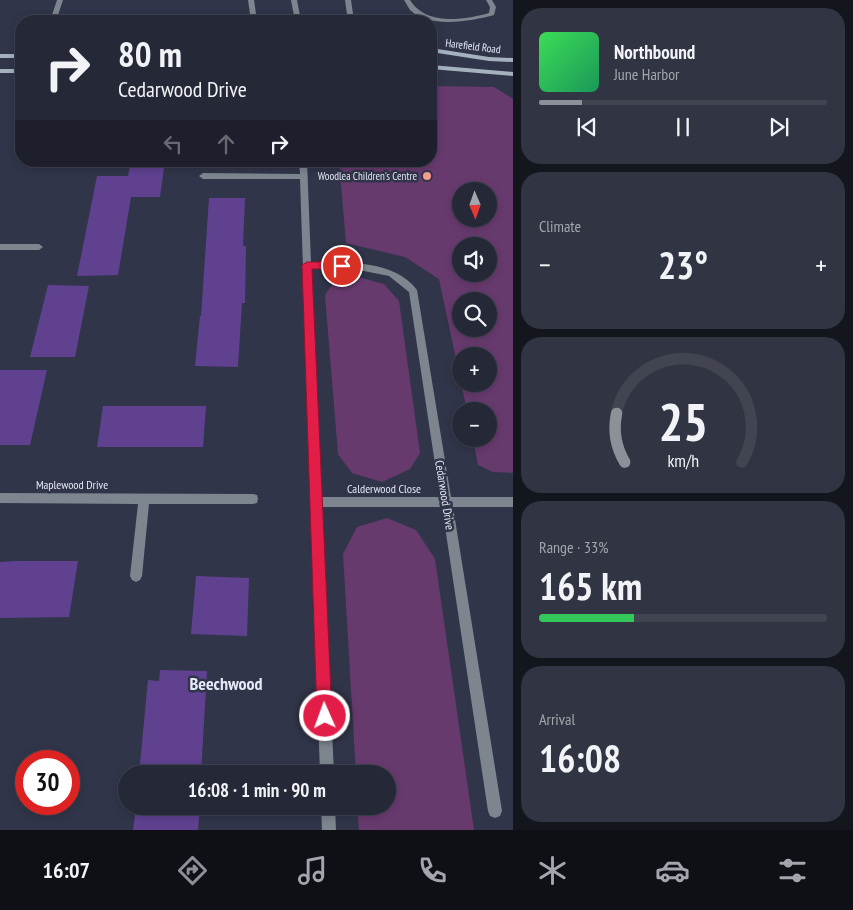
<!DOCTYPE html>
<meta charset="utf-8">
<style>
:root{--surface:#252837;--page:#313442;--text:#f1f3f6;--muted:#a3a6ad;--line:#424452;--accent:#8c9099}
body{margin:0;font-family:"PT Sans Narrow",sans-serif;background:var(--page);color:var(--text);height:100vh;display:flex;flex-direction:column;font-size:19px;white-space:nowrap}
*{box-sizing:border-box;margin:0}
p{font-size:16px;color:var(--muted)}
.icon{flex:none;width:28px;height:28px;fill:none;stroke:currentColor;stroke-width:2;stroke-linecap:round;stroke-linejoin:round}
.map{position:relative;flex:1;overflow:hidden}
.panel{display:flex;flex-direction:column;gap:8px;padding:8px;background:#14161e;width:340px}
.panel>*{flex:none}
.guide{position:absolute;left:15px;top:15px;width:422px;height:152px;border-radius:20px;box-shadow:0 2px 8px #0003,0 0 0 1px var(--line);background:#252837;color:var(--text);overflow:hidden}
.needle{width:32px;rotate:178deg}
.buttons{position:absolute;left:452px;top:182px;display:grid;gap:10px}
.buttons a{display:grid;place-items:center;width:45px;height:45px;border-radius:50%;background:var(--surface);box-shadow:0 2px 8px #0003,0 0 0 1px var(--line);font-size:25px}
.speed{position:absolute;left:15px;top:750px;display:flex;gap:10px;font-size:25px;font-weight:700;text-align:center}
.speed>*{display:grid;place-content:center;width:65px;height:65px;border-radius:50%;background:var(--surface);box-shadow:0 2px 8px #0003,0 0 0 1px var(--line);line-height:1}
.speed .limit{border:8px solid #d22;background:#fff;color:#111}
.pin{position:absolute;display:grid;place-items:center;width:42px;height:42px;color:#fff;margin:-21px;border:2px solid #fff;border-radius:50%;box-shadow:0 1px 5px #0007}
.me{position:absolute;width:55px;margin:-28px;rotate:358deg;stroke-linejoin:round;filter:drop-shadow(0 0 4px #0008)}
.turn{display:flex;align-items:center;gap:18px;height:105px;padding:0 20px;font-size:22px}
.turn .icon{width:65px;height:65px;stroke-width:2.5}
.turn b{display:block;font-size:35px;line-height:42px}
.lanes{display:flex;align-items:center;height:48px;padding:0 20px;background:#0003;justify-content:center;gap:25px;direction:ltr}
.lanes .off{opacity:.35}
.big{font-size:38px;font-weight:800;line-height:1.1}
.panel .widget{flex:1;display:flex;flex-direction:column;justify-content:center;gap:8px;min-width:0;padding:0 18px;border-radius:20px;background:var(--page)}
.panel .dial{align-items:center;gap:0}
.dial svg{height:130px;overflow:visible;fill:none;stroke:var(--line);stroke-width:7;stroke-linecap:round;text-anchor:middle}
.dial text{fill:var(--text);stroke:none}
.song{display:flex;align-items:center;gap:15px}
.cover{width:60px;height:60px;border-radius:8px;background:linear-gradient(135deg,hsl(130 70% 55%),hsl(150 70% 35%))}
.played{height:5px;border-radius:2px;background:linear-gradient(90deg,var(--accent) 15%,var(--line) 15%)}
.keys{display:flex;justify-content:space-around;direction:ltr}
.heat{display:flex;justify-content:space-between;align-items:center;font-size:28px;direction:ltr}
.charge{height:8px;border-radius:4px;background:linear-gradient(90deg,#34c759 33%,var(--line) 0)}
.trip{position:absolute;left:118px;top:765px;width:278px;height:50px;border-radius:25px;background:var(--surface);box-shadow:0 2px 8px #0003,0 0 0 1px var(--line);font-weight:800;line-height:50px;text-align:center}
.tab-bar{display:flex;height:80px;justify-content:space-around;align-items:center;background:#0f1016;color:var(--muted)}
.tab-bar .icon{width:35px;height:35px}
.tab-bar .active{color:var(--accent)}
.tab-bar b{font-size:22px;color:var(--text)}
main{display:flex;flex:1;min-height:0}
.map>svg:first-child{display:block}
</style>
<main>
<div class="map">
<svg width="513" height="830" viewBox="0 0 513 830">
<rect width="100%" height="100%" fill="#313549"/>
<g fill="#673a6e" fill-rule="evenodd">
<path d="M431 86 494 87 513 99V473L493 472 478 465 473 439H489V411H467L439 279 405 257 346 243 339 161H431ZM461 191H489V219H461ZM461 246H489V274H461ZM461 301H489V329H461ZM461 356H489V384H461Z"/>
<path d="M358 277 384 284 399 301 420 453 410 469 382 482 352 473 338 454 325 295 334 282Z"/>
<path d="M387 518 416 530 435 559 474 830H359L357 806H386V774H356L343 554 357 527Z"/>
</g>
<g fill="#5f4190">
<path d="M131 161H165L160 197H131L118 275 77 276 97 176H128Z"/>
<path d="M209 198H245L243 246H246L245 303H242L238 367 195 366 200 316H201Z"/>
<path d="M48 285 89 286 75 357H30Z"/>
<path d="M0 370H47L30 445H0Z"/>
<path d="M103 406H206L203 447H97Z"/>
<path d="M18 561H78L69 617 0 618V562Z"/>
<path d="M196 576 249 578 247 636 191 634Z"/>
<path d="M160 670 207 671 201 774H139L148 680 159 681Z"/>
<path d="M136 806H200L198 830H133Z"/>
</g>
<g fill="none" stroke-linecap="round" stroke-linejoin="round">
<g fill="#7d858e" fill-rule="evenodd">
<path d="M57 0H63L56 21H50Z"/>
<path d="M248 0H254L257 21H251Z"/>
<path d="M291 0H297L301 21H295Z"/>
<path d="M345 0H351L354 21H348Z"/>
<path d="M404 0H410C426 26 464 20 489 13L490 7 486 0H492L496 7 494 15C472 21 429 29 410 10 408 7 406 3 404 0Z"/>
</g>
<g fill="#7d858e" fill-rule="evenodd">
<path d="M299 161H307L311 262C346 263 394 259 417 290L451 497H513V507H453L502 811 500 816 495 818 490 816 488 811 442 507H322L334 774H320L300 179H203L199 176 203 173 300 174ZM311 268 354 269 389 276 409 292 440 497H322Z"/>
<path d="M0 244H39L43 247 39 250H0Z"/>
<path d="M0 493 253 494 257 495 258 499 257 503 253 504H149L142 576 140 580 136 582 132 580 130 576 138 504 0 503Z"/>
<path d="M321 806H335L336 830H322Z"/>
</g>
<g fill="#a4b1bf" fill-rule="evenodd">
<path d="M431 48 489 57 513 58V62L489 61 431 52Z"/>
<rect x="0" y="54" width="21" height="4"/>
<path d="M431 65 513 72V76L431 69Z"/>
<rect x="0" y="69" width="21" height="4"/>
</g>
</g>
<path fill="#e11d48" stroke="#92132f" d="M307 262H342L347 266 342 269H312L332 716 330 721 325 723 319 721 317 716 302 265Z"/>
<circle fill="#f49d8c" stroke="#313549" stroke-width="2" cx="427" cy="176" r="5"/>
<g text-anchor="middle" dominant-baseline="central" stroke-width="5" stroke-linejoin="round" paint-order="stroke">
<g font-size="11" fill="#e5e8f5" stroke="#313549">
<text transform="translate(473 46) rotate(7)">Harefield Road</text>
</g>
<g font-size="11" fill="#e5e8f5" stroke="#313549" text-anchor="end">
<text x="417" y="176">Woodlea Children's Centre</text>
</g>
<g font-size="12" fill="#e5e8f5" stroke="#313549">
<text x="72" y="484">Maplewood Drive</text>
<text x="384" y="488">Calderwood Close</text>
<text transform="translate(445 495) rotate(81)">Cedarwood Drive</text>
</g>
<g font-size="18" font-weight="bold" fill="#e5e8f5" stroke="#313549">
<text x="226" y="683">Beechwood</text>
</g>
</g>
</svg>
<div class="buttons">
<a><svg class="needle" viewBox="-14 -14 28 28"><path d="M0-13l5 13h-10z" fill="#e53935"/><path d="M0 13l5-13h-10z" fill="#a3a6ad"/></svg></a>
<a><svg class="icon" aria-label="sound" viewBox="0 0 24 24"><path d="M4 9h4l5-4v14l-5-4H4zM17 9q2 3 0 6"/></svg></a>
<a><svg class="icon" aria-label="search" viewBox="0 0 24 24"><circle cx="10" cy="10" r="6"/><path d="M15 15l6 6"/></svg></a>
<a>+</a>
<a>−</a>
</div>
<div class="speed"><div class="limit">30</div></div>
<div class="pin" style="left:342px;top:266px;background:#d93025"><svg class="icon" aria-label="arrive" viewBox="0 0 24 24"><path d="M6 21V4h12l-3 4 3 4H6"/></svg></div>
<svg class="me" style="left:325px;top:716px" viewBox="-20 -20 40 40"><circle r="17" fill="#e11d48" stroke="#fff" stroke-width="3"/><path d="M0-11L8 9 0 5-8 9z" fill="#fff"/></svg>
<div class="trip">16:08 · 1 min · 90 m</div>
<div class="guide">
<div class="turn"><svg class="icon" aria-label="right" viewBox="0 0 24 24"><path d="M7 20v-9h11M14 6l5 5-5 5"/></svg><div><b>80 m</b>Cedarwood Drive</div></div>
<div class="lanes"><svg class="icon off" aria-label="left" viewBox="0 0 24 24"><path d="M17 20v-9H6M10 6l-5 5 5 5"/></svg><svg class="icon off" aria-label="ahead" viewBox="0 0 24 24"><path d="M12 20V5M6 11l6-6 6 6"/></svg><svg class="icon" aria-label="right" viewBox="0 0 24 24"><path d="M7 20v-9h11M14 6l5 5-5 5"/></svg></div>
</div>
</div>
<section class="panel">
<div class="widget">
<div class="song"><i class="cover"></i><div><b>Northbound</b><p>June Harbor</p></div></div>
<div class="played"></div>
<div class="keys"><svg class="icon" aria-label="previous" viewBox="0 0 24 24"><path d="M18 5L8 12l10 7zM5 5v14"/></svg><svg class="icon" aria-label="pause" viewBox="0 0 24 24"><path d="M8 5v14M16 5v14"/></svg><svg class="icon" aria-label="next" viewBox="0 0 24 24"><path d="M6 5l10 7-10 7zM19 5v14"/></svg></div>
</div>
<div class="widget"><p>Climate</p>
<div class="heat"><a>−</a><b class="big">23°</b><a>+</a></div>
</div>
<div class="widget dial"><svg viewBox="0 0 100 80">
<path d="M14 69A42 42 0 1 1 86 69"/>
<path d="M14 69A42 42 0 0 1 9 39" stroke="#8c9099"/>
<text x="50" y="56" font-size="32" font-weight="700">25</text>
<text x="50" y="72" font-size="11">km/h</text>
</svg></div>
<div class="widget"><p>Range · 33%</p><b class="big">165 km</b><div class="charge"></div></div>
<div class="widget"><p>Arrival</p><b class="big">16:08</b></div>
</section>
</main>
<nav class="tab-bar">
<b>16:07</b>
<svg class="icon active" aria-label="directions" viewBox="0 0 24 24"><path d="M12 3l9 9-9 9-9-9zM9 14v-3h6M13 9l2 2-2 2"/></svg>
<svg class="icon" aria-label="music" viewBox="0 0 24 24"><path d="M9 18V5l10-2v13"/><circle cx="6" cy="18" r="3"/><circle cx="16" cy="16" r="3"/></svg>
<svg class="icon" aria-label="phone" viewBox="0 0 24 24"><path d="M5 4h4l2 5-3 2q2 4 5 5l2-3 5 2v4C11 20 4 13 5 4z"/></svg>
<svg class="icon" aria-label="climate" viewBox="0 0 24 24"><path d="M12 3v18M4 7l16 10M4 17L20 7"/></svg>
<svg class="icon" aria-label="car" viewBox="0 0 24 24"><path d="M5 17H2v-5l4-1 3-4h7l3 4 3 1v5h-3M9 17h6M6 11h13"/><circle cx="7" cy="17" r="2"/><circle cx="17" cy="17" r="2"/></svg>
<svg class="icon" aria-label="filters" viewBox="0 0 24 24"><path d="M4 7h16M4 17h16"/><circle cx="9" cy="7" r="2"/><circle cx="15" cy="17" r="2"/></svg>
</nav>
